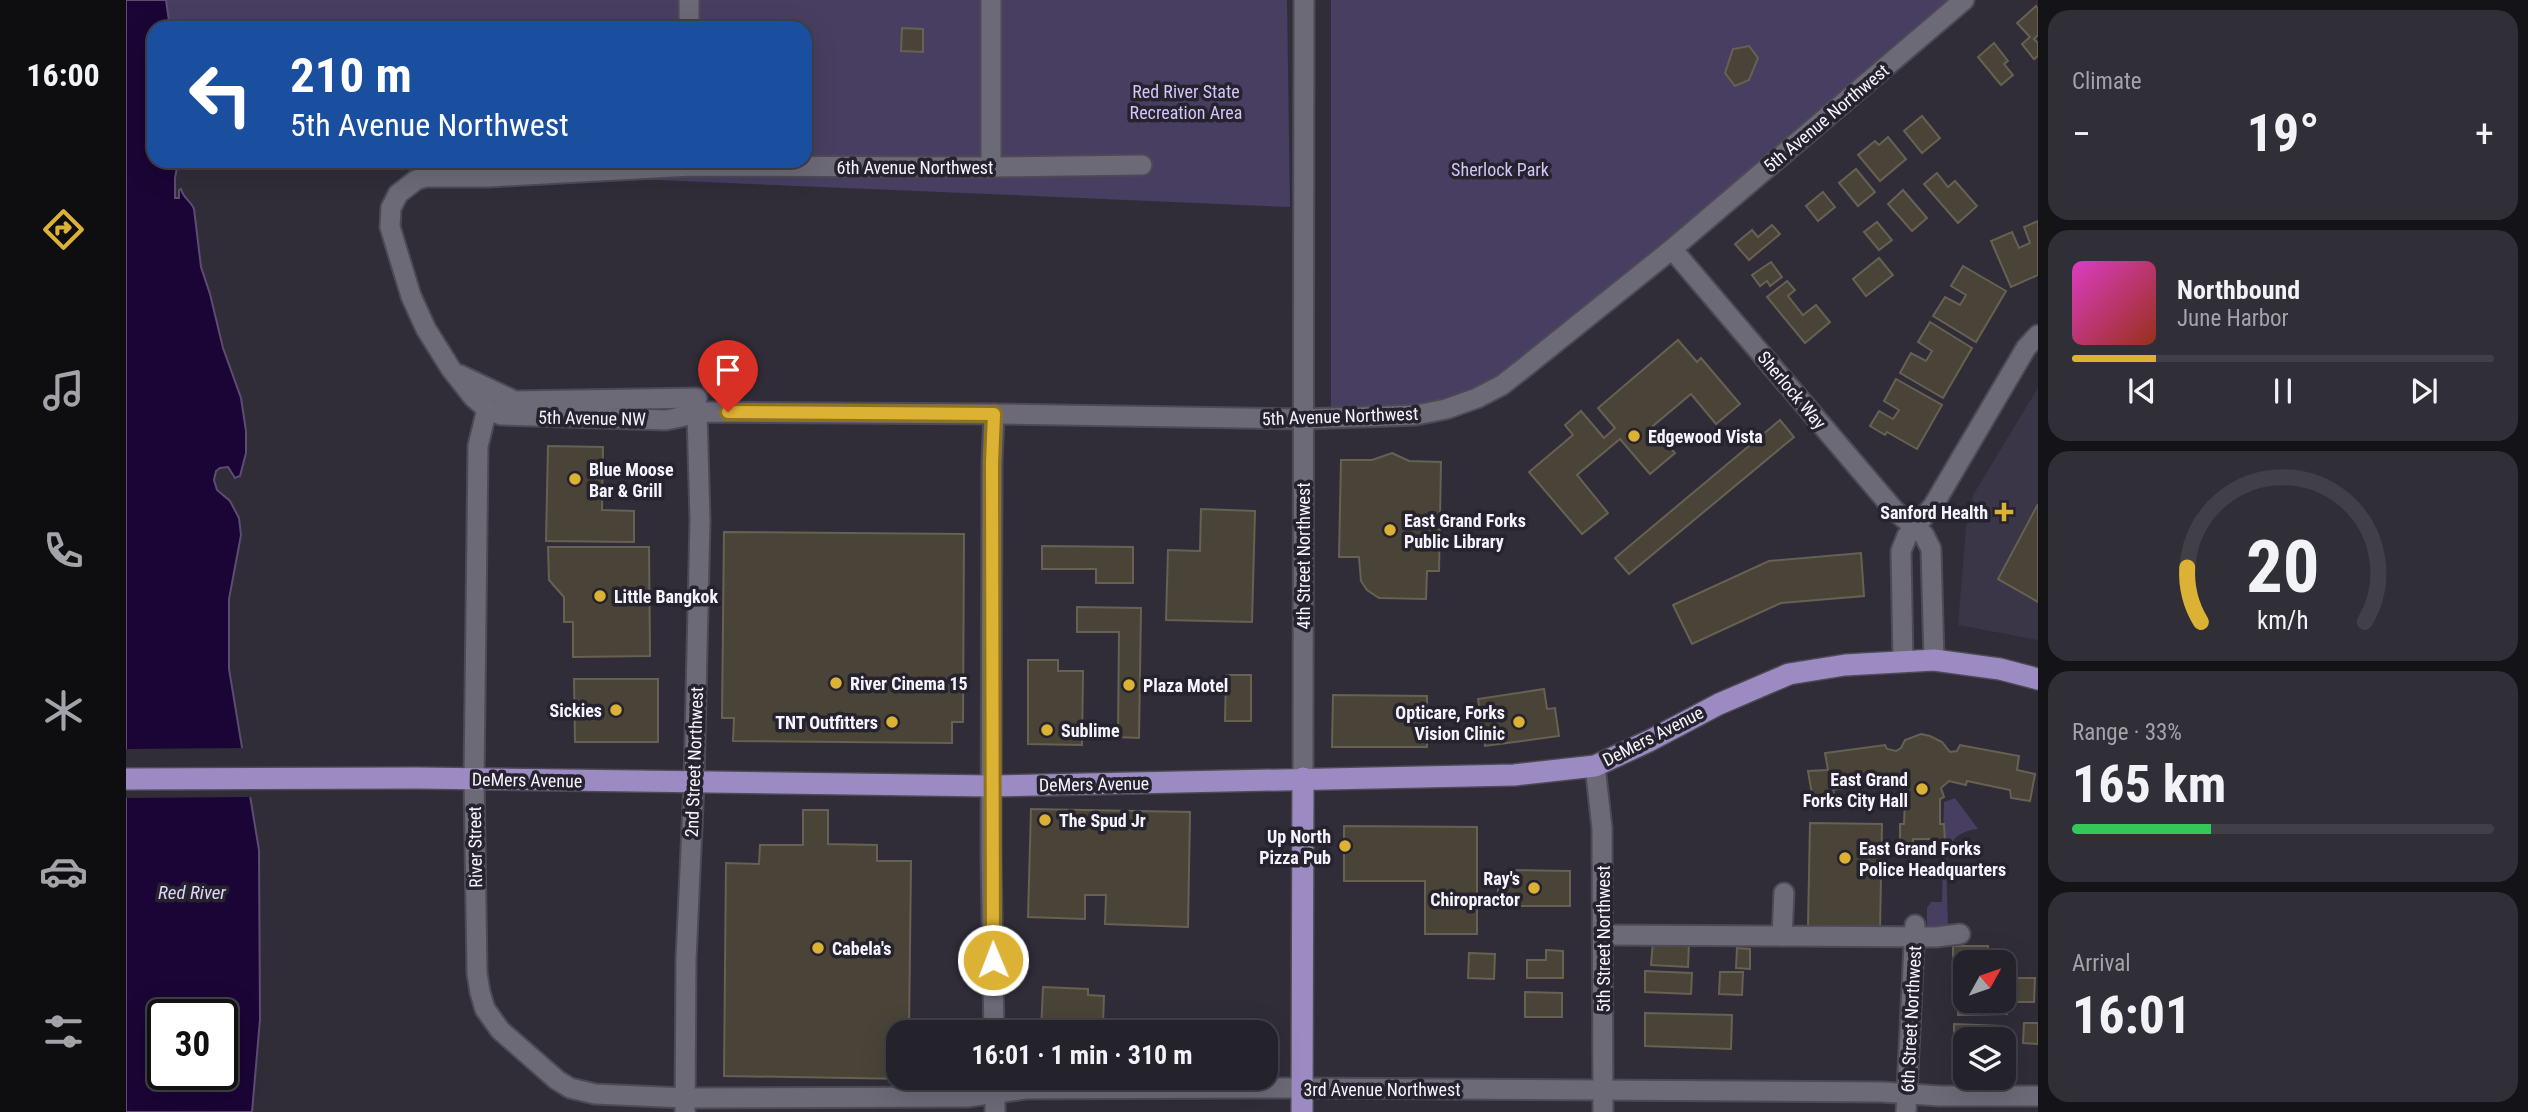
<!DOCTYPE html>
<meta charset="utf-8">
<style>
:root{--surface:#24222b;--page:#302f37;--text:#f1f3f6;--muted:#a3a4a9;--line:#413f47;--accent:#dbb233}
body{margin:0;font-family:"Roboto Condensed",sans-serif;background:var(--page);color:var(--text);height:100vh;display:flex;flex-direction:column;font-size:26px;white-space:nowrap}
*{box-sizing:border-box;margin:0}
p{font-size:23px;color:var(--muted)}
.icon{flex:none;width:38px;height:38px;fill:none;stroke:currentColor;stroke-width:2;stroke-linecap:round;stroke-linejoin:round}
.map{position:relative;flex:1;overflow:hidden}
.side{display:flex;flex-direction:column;gap:10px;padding:10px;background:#141318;width:490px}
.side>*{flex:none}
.hud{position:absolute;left:21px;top:21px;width:665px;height:147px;border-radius:21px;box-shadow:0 7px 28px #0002,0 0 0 2px var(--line);background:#1a4fa0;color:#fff;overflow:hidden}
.needle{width:46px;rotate:50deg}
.buttons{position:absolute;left:1827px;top:950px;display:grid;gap:14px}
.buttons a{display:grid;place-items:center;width:63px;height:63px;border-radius:14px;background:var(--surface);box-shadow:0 7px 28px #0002,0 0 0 2px var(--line);font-size:35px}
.speed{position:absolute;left:21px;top:999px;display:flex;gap:14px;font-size:35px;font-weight:700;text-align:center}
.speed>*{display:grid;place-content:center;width:91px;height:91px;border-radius:50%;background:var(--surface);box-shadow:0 7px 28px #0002,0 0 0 2px var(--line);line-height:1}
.speed .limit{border:4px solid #111;border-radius:10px;background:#fff;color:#111}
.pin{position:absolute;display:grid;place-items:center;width:60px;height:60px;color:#fff;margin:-72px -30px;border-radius:50% 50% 50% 0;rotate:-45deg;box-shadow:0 0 7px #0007}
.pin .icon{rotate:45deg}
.me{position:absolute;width:77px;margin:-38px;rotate:359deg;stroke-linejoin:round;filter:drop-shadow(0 0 5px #0008)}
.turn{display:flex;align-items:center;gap:24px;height:147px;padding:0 28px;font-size:32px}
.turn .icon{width:91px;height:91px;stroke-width:2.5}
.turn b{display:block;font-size:49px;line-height:60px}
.big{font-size:52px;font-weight:700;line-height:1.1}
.side .tile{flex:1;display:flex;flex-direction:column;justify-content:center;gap:10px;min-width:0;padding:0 24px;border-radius:21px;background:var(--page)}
.side .dial{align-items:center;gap:0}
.dial svg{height:182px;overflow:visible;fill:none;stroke:var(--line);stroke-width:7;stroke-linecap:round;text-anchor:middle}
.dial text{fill:var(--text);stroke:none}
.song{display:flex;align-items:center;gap:21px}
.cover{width:84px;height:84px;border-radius:10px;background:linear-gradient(135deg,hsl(310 70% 55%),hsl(10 70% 35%))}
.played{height:7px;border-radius:4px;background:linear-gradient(90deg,var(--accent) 20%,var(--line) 20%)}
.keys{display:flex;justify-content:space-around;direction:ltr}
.heat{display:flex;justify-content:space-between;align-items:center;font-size:38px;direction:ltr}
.charge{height:10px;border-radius:5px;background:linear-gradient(90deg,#34c759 33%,var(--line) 0)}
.trip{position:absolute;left:760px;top:1020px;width:392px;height:70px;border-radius:21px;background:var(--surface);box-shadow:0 7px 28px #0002,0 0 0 2px var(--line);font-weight:700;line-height:70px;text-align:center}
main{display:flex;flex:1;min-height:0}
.tab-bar{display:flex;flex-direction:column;width:126px;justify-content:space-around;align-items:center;background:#0e0e11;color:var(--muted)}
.tab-bar .icon{width:49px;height:49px}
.tab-bar .current{color:var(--accent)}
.tab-bar b{font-size:32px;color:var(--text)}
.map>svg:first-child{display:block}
</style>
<main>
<nav class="tab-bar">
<b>16:00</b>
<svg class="icon current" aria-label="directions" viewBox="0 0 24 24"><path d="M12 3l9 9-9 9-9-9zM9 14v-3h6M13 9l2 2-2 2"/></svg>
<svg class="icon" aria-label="music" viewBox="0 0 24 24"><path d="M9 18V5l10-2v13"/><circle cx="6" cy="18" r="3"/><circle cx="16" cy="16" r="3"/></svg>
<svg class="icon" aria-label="phone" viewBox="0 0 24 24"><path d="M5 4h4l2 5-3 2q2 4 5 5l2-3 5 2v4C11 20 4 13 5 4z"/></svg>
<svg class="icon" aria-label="climate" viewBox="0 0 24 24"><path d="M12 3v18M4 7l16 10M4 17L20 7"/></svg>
<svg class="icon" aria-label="car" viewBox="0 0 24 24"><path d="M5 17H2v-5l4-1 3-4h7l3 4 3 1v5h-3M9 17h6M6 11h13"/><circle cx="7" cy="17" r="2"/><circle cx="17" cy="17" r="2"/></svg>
<svg class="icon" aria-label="filters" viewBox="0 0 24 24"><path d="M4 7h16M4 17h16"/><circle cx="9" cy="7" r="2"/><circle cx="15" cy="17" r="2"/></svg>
</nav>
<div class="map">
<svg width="1912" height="1112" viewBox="0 0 1912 1112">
<rect width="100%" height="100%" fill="#302d39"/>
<path fill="#3a3547" d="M1912 388V640L1832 625 1840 528 1847 495Z"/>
<g fill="#483e61">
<path d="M34 0H1161L1164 207 90 161H679V28H40Z"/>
<path d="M1205 0H1835L1376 385 1320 409 1205 414Z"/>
<path d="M1829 798 1852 829C1840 830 1829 835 1824 846 1818 859 1822 908 1822 925L1813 929 1801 928V908L1805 902H1816L1818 802Z"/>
</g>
<path fill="#1a0536" stroke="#5c4c71" stroke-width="2" fill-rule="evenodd" d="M0 0H40L44 28H28V161H52L49 178V198H53V190L55 189C57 198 65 201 68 209L75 267 84 294 97 348 115 398 120 431V453L114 476 109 478 102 467 94 468 90 471 88 480 91 490 104 501 113 518 115 535 103 599V669L133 850 134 1019 126 1112H0ZM37 1015H96V1074H37Z"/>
<path fill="#302d39" d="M119 748 126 797 0 798V749Z"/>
<g fill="#494437" stroke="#666153" stroke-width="2">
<path d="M1910 6 1912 9V35L1908 39 1912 43V56L1908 59 1896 44 1904 37 1891 23Z"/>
<path d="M776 28 797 29V52L775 51Z"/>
<path d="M1868 43 1882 61 1878 64 1887 75 1875 85 1852 57Z"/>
<path d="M1623 46 1632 58 1623 80 1609 86 1599 73 1607 49Z"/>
<path d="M1796 116 1814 138 1796 153 1778 131Z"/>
<path d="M1762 137 1780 159 1754 181 1732 155 1749 141 1753 145Z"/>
<path d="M1730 169 1749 192 1732 206 1713 183Z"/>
<path d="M1811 173 1822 187 1829 181 1851 206 1832 223 1798 184Z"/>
<path d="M1777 190 1801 218 1786 231 1762 204Z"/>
<path d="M1697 192 1709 207 1692 221 1680 206Z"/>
<path d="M1912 221V275L1885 287 1865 241 1886 232 1893 248 1904 243 1898 227Z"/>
<path d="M1751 222 1766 240 1753 250 1738 232Z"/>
<path d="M1646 225 1654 234 1623 260 1609 244 1626 230 1632 237Z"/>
<path d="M1753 258 1767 275 1740 296 1727 279Z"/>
<path d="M1645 262 1656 277 1644 286 1641 281 1634 286 1626 275Z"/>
<path d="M1837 266 1880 291 1850 342 1807 316 1819 297 1834 305 1840 295 1825 286Z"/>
<path d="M1661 281 1669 290 1662 296 1677 315 1690 305 1704 322 1679 343 1641 297Z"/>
<path d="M1804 322 1846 348 1817 398 1774 373 1785 353 1800 361 1806 351 1792 342Z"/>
<path d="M1552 340 1571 362 1575 358 1614 404 1590 424 1565 394 1527 426 1549 453 1524 474 1494 439 1451 475 1482 513 1456 534 1403 472 1447 435 1439 425 1455 411 1478 438 1489 428 1472 408Z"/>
<path d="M1770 379 1816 405 1791 449 1761 432 1759 435 1744 426 1753 411 1767 419 1773 410 1758 401Z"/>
<path d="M1654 420 1668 437 1503 574 1489 558Z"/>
<path d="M422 446 477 447 476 510 508 511V542L420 541Z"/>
<path d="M1266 453 1283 461 1315 462 1313 571H1301L1300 599 1253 598 1241 590 1235 581 1233 557H1213L1215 460H1246Z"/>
<path d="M1912 504V602L1872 579Z"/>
<path d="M1075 509 1129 511 1126 622 1040 620 1042 550 1074 551Z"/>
<path d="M598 532 838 534 837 722H826V743L607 741 608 718H596Z"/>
<path d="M916 546 1007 547V583H970V569H916Z"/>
<path d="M422 547H523L524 656 447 657V622H438V597L423 580Z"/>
<path d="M1735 553 1738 596 1655 603 1566 644 1547 605 1643 561Z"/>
<path d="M951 607 1015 608 1013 738 992 737 993 632H951Z"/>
<path d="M902 660H932V671H957L956 745 902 744Z"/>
<path d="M1100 675H1125V721H1099Z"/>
<path d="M448 679H532V742H449Z"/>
<path d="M1418 689 1421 709 1429 708 1433 736 1359 746 1352 699Z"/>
<path d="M1207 695 1301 696V747H1206Z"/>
<path d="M1795 734 1804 736 1816 742 1824 752 1831 751 1834 745 1893 756 1891 770 1909 774 1904 801 1885 798 1884 790 1841 781 1840 785 1823 781 1815 788 1818 797 1814 799V824H1818L1819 842H1806V839H1787V842H1774V824H1778L1779 799 1775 798 1778 792 1777 788 1770 781 1754 785 1753 781 1707 790 1709 798 1687 800 1682 771 1702 770 1699 753 1759 745 1761 749 1770 751 1775 748 1779 740Z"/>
<path d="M905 809 1064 812 1062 927 979 924 980 895H959V919L902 917Z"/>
<path d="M677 810H702V844L751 845V861H785L783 1032H772V1078L783 1079 598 1076 600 863 633 864 634 845H677Z"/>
<path d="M1684 823 1756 824 1754 929 1682 927Z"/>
<path d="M1218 826 1351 827V934H1299V881H1218Z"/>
<path d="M1382 870 1444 871V906H1384V895H1372V881H1382Z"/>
<path d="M1527 941 1563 943 1562 967 1525 965Z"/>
<path d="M1827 946H1862V962H1839V969H1827Z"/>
<path d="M1611 948 1624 949V969L1610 968Z"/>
<path d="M1420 950 1437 951V978H1401V960H1420Z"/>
<path d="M1343 953 1369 954 1368 979 1342 978Z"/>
<path d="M1519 971 1566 973 1565 994 1519 992Z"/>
<path d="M1594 972H1617L1616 995 1593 994Z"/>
<path d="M1887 978H1909L1908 1002H1887Z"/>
<path d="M1831 980H1839V1001H1878V980H1880L1881 1014 1832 1015Z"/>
<path d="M917 987 962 989V995L978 996 977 1024 959 1023 958 1032H915Z"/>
<path d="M1399 992 1436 993V1017H1399Z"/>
<path d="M1519 1013 1606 1015 1605 1049 1519 1046Z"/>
<path d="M1898 1023H1912V1044L1897 1043Z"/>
<path d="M1828 1024 1875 1026V1040H1839V1050L1828 1049Z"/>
</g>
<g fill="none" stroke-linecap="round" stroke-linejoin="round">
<g stroke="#4d4a55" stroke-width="23">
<g id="minor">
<path d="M563 0V28"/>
<path d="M865 0V167"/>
<path d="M1016 165 865 167 565 166 362 177H300L290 180 272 194 265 208 264 227 285 296 300 329 325 369 347 397 361 409 375 415 540 420 578 412 874 414 1178 419 1290 415 1320 409 1351 398 1376 385 1399 367 1546 249 1838 0"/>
<path d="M1546 249 1769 511 1789 527 1807 506 1900 348 1912 335"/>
<path d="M334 375 389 401 571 398"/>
<path d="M361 409 352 446 348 780 351 973 354 992 359 1009 374 1030 431 1080 444 1088 469 1094 559 1098 841 1097 900 1089 1176 1088 1756 1092 1814 1096H1912"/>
<path d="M868 414 866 463 865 856 868 1032"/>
<path d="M1777 662 1775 551 1781 536 1789 527 1798 535 1805 549 1808 660"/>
<path d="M1469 766 1476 828 1477 1112"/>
<path d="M1177 778 1178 0"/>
<path d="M1658 893 1656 936 1810 937 1834 934"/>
<path d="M1477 935 1656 936"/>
<path d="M559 1112 560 959 568 783 574 520 571 413"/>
<path d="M869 1112V1078"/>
<path d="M1780 1112 1789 925"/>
</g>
</g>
<g stroke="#4d4a55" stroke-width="24">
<g id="major">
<path d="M0 779 291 778 865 786 1388 775 1469 766 1523 741 1593 704 1663 674 1719 665 1808 660 1874 669 1912 679"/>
<path d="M1176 1112 1177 778"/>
</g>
</g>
<use href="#minor" stroke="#6d6a78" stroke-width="19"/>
<use href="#major" stroke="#9b8bc2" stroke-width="21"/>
</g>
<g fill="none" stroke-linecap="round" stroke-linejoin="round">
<g stroke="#8e7421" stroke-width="18">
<path id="route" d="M602 412 868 414 866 463 867 960"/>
</g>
<use href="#route" stroke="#dbb233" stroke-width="12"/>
</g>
<g fill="#dbb233" stroke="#26232f" stroke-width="2.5">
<circle cx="1508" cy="436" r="7"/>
<circle cx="449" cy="479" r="7"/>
<path d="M1874.5 501.5h7v7h7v7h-7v7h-7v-7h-7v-7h7z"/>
<circle cx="1264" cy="530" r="7"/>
<circle cx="474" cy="596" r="7"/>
<circle cx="710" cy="683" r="7"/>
<circle cx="1003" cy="685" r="7"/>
<circle cx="490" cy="710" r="7"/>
<circle cx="766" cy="722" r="7"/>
<circle cx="1393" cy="722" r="7"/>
<circle cx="921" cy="730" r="7"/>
<circle cx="1796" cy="789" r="7"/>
<circle cx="919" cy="820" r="7"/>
<circle cx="1219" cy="846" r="7"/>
<circle cx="1719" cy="858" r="7"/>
<circle cx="1408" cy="888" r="7"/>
<circle cx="692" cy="948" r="7"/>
</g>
<g text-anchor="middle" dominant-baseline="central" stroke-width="7" stroke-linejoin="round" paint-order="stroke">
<g font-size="18" fill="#d3c5f8" stroke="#26232f">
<text x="1060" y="91">Red River State<tspan x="1060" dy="21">Recreation Area</tspan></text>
<text x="1374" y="169">Sherlock Park</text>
</g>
<g font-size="18" fill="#f5f3fb" stroke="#26232f">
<text transform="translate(1700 118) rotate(-40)">5th Avenue Northwest</text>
<text x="789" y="167">6th Avenue Northwest</text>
<text transform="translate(1666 390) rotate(50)">Sherlock Way</text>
<text transform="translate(1214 416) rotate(-2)">5th Avenue Northwest</text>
<text transform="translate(466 418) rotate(1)">5th Avenue NW</text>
<text transform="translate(1177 556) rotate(-90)">4th Street Northwest</text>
<text transform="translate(1527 736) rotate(-27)">DeMers Avenue</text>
<text transform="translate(568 762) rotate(-88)">2nd Street Northwest</text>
<text transform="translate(401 780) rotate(1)">DeMers Avenue</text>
<text transform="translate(968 784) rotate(-1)">DeMers Avenue</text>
<text transform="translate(349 847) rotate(-91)">River Street</text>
<text transform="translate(1477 939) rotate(-90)">5th Street Northwest</text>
<text transform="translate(1785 1019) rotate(-87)">6th Street Northwest</text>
<text x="1256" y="1089">3rd Avenue Northwest</text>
</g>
<g font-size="18" font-weight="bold" fill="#f5f3fb" stroke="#26232f" text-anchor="start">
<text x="1522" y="436">Edgewood Vista</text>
<text x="463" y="469">Blue Moose<tspan x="463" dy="21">Bar &amp; Grill</tspan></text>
<text x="1862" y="512" text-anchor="end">Sanford Health</text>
<text x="1278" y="520">East Grand Forks<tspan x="1278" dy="21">Public Library</tspan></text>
<text x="488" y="596">Little Bangkok</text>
<text x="724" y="683">River Cinema 15</text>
<text x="1017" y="685">Plaza Motel</text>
<text x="476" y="710" text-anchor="end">Sickies</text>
<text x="1379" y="712" text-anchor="end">Opticare, Forks<tspan x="1379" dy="21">Vision Clinic</tspan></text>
<text x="752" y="722" text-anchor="end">TNT Outfitters</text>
<text x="935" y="730">Sublime</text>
<text x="1782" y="779" text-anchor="end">East Grand<tspan x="1782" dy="21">Forks City Hall</tspan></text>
<text x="933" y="820">The Spud Jr</text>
<text x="1205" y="836" text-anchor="end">Up North<tspan x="1205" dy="21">Pizza Pub</tspan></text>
<text x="1733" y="848">East Grand Forks<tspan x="1733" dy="21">Police Headquarters</tspan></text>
<text x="1394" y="878" text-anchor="end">Ray's<tspan x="1394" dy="21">Chiropractor</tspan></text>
<text x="706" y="948">Cabela's</text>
</g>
<g font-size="19" font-style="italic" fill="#ddd5f7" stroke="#26232f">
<text x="66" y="892">Red River</text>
</g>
</g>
</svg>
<div class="buttons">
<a><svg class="needle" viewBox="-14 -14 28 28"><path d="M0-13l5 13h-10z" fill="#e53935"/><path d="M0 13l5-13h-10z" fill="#a3a4a9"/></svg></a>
<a><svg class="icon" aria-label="layers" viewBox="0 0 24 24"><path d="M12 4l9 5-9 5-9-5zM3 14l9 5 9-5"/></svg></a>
</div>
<div class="speed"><div class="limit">30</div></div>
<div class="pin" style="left:602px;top:412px;background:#d93025"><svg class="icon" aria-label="arrive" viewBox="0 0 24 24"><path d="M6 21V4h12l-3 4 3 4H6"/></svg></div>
<svg class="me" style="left:867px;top:960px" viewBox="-20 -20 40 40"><circle r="17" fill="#dbb233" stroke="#fff" stroke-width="3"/><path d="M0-11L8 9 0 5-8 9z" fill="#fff"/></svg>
<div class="trip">16:01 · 1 min · 310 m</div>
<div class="hud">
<div class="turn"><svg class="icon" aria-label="left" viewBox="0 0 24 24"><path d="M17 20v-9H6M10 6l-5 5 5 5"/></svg><div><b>210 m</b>5th Avenue Northwest</div></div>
</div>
</div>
<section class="side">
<div class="tile"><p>Climate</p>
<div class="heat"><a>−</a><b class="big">19°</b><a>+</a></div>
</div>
<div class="tile">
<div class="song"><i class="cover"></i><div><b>Northbound</b><p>June Harbor</p></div></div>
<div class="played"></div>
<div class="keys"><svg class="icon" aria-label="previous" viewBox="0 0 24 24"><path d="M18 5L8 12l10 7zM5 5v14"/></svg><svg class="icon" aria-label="pause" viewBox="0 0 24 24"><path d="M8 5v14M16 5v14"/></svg><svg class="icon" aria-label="next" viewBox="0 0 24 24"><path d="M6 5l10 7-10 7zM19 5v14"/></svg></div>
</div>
<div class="tile dial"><svg viewBox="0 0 100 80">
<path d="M14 69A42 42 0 1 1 86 69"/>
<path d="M14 69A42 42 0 0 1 8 45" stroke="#dbb233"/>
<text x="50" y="56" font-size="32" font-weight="700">20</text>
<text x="50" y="72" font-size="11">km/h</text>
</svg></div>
<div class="tile"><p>Range · 33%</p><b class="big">165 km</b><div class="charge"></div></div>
<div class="tile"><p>Arrival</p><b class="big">16:01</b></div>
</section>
</main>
